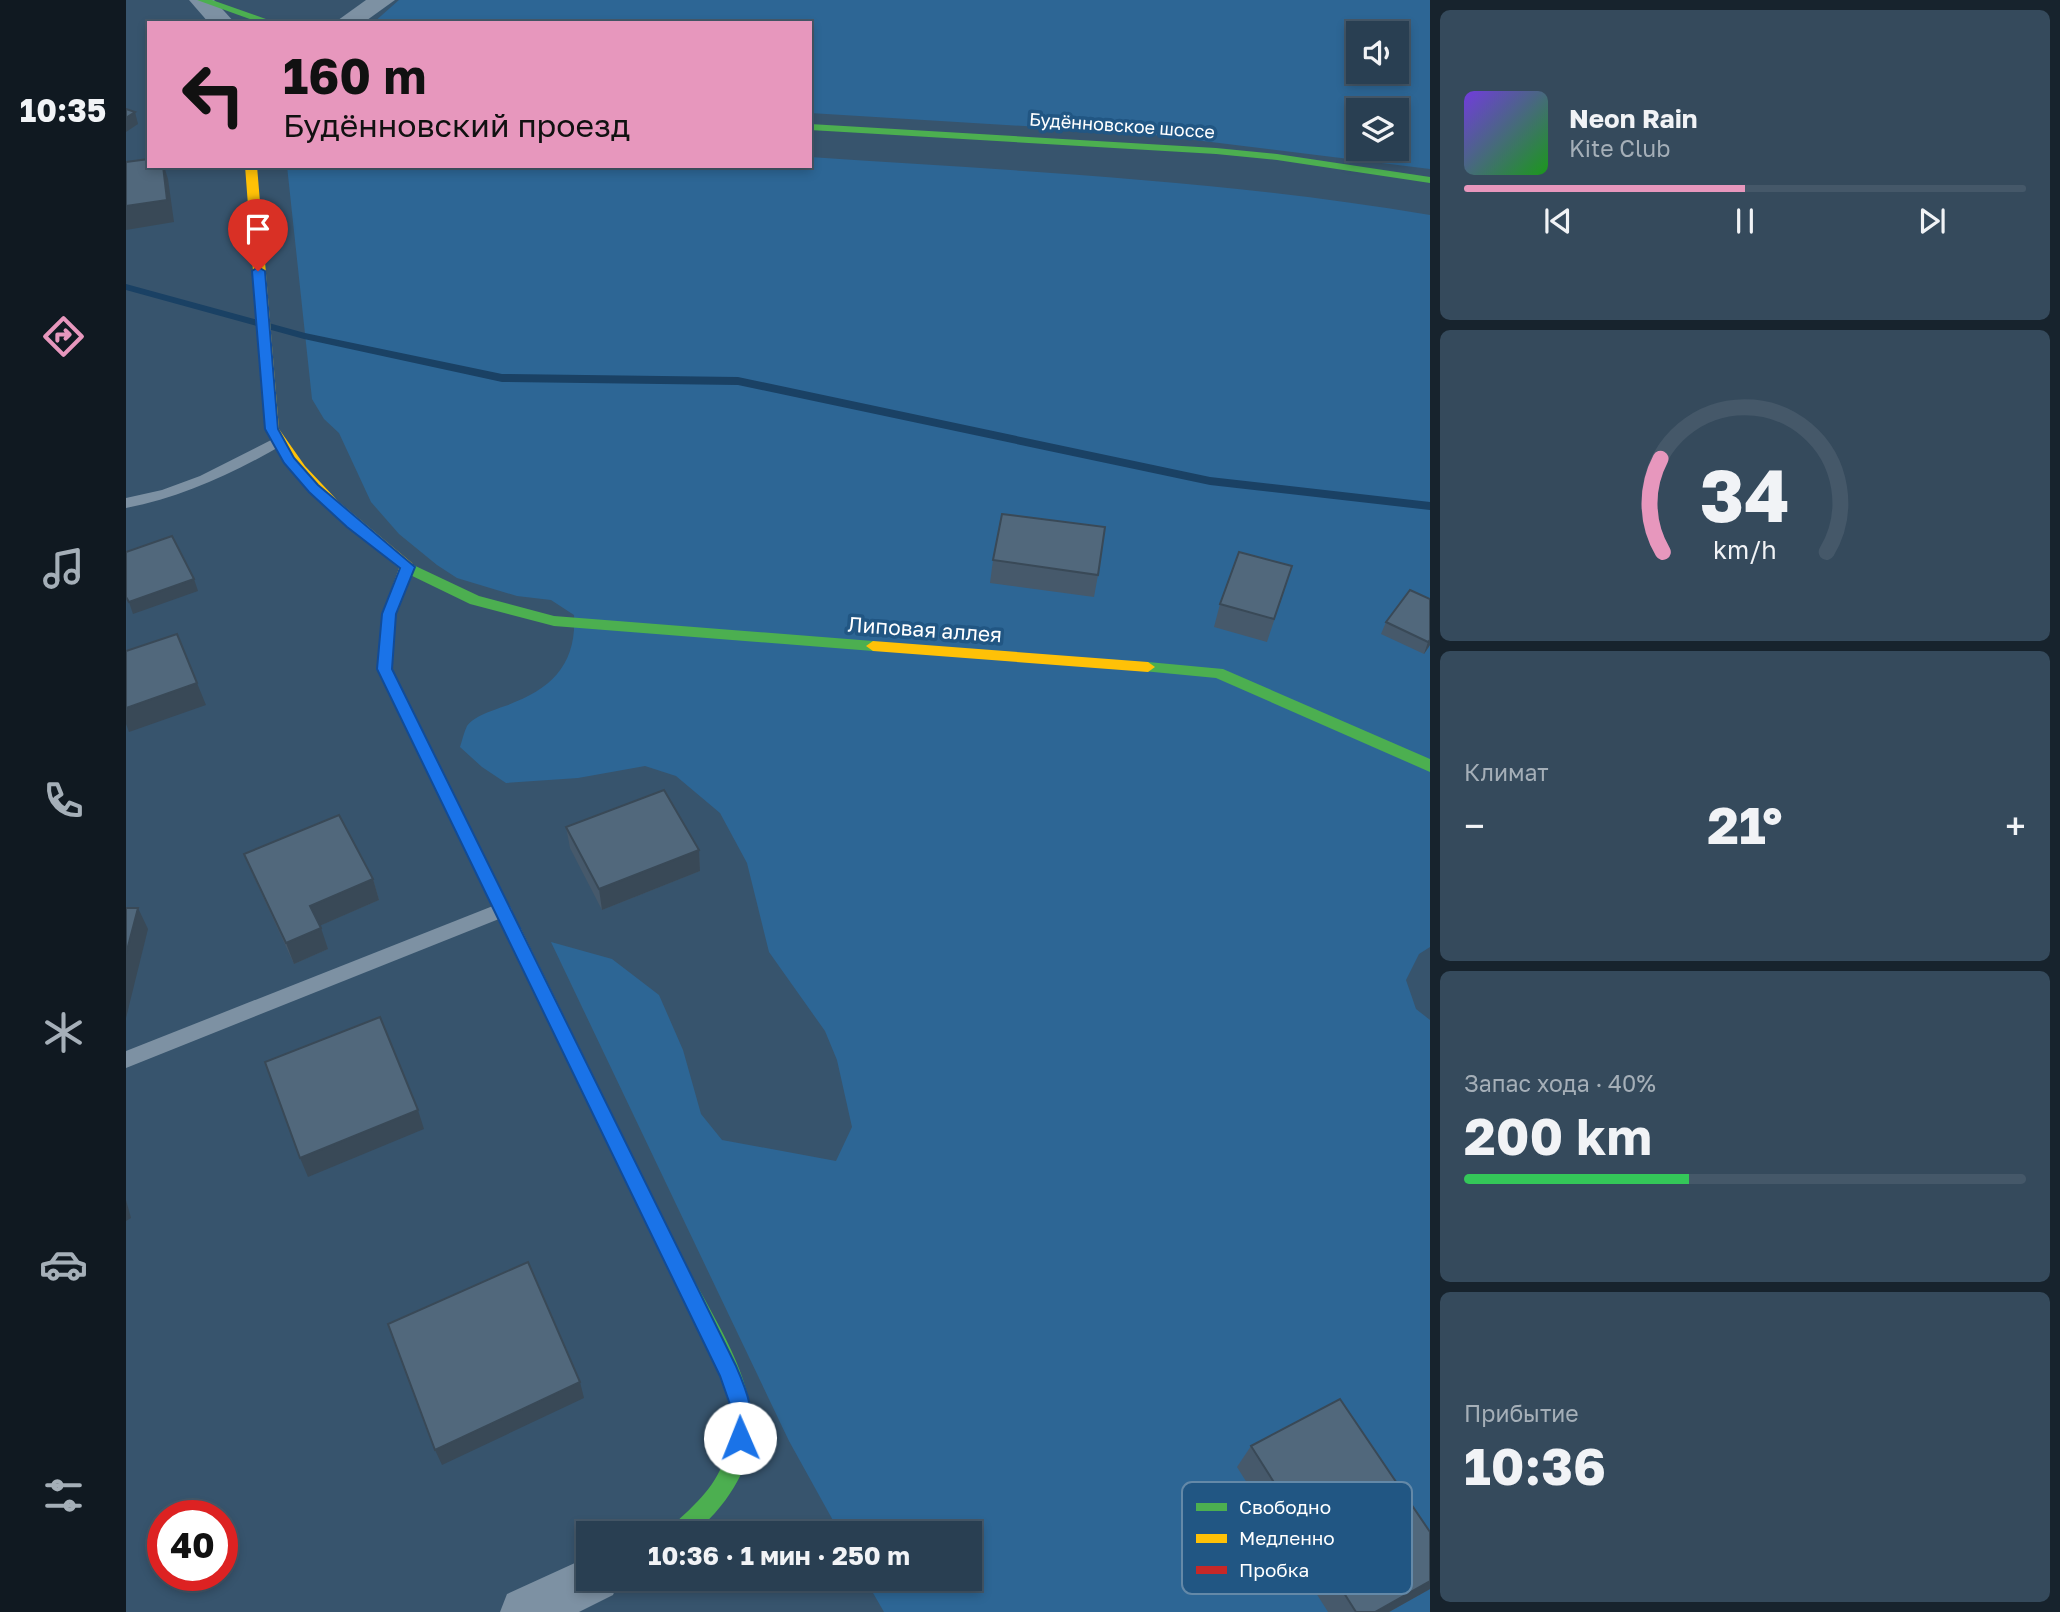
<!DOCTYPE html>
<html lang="ru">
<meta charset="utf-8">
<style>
:root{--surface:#293f52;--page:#354a5c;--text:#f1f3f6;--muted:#a5afb8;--line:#455869;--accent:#e797bd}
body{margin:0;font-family:"Golos Text",sans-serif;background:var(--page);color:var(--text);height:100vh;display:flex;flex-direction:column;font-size:26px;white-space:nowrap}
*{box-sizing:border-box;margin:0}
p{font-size:23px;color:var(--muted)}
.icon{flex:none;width:38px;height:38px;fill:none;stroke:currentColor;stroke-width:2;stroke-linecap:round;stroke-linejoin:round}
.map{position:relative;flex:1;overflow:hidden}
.panel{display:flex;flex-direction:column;gap:10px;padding:10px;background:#17232d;width:630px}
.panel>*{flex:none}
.hud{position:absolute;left:21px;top:21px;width:665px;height:147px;border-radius:0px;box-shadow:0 4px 10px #0003,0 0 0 2px var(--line);background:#e797bd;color:#111;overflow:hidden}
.fabs{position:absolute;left:1220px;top:21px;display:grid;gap:14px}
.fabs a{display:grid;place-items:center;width:63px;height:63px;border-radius:0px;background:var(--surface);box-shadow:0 4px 10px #0003,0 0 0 2px var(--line);font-size:35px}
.speed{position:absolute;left:21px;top:1500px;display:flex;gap:14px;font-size:35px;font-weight:700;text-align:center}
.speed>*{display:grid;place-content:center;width:91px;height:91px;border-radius:50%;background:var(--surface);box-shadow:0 4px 10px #0003,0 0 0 2px var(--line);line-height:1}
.speed .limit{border:10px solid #d22;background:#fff;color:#111}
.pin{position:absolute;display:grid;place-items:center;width:60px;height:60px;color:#fff;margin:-72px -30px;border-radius:50% 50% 50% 0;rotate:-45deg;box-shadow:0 0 7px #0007}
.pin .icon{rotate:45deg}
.me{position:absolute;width:77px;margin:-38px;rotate:359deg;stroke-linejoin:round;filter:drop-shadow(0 0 5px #0008)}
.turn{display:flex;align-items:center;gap:24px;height:147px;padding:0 21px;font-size:32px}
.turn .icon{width:91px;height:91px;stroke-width:2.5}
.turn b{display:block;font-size:49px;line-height:60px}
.big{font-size:52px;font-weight:700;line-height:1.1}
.panel .widget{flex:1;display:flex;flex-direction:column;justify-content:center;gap:10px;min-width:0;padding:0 24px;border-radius:10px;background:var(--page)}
.panel .dial{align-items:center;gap:0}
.dial svg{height:182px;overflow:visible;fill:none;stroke:var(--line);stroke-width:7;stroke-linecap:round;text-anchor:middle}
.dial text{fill:var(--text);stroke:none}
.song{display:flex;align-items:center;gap:21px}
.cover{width:84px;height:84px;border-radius:10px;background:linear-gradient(135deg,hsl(260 70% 55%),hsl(120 70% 35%))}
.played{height:7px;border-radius:4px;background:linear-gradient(90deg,var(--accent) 50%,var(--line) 50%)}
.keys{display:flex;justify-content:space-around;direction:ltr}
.heat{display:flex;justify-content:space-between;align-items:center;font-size:38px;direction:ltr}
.charge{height:10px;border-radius:5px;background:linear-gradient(90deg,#34c759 40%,var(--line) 0)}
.trip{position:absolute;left:450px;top:1521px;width:406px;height:70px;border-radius:0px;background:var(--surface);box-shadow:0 4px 10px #0003,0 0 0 2px var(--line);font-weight:700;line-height:70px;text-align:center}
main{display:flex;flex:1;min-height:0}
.tab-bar{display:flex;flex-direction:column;width:126px;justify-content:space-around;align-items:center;background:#101921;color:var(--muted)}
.tab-bar .icon{width:49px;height:49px}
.tab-bar .selected{color:var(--accent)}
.tab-bar b{font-size:32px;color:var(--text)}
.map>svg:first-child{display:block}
</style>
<main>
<nav class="tab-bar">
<b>10:35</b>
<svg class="icon selected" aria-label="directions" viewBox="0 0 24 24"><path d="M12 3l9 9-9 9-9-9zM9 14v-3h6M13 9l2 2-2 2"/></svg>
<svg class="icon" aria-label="music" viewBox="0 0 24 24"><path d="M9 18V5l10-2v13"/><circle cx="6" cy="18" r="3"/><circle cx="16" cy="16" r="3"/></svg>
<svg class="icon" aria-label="phone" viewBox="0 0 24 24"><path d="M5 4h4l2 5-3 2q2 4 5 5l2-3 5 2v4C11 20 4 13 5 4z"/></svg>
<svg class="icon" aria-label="climate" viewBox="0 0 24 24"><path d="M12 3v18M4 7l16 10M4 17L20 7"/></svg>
<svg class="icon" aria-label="car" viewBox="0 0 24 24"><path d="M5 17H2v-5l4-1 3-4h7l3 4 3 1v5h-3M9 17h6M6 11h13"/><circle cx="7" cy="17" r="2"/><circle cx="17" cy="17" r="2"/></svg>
<svg class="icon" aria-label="filters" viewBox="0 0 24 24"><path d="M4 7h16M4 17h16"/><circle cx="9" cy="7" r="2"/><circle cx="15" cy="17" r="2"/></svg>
</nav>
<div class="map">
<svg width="1304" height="1612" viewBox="0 0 1304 1612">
<rect width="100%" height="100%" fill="#37546d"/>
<g fill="#2d6695" fill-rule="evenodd">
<path d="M273 0H1304V169L1012 133 684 113V23H247ZM1232 33H1270V72H1232ZM1232 110H1270V149H1232Z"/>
<path d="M684 157C892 171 1098 180 1304 215V947L1293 954 1280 980 1290 1009 1304 1020V1612H758L739 1579 844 1578V1533H714L663 1441 425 942 486 959 533 995 557 1050 575 1114 596 1140 710 1161 726 1127 711 1060 699 1031 643 952 621 863 594 813 550 776 519 766 452 778 380 783 356 767 334 747C336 741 338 732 341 726 348 716 368 710 379 706 425 690 451 665 448 615L425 600 391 596 331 578 311 565 273 534 245 502 213 433 198 419 186 399 161 166H684Z"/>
</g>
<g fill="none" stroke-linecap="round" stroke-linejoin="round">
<path fill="#1a4164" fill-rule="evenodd" d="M0 284 179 333 376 374 612 377 1084 477 1304 502V510L1084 485 612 385 376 382 178 339 0 290Z"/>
<g fill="#7d91a3" fill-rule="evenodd">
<path d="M153 436 160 441 158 444C108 473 57 497 0 508V498L36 490 74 476Z"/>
<path d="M377 902 383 905 386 910 383 915 0 1068V1051Z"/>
</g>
<g fill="#7d91a3" fill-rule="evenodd">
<path d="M63 0H88L109 23H83Z"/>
<path d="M240 0H269L237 23H208Z"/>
<path d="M462 1557V1578H494L487 1595 453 1612H374L381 1594Z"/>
</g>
<g fill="#4caf50" fill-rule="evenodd">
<path d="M71 0H86L151 23H135Z"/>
<path d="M684 124 1090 148 1151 154 1304 177V183L1151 160 1090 154 684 130Z"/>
<path d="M281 562 353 596 428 616 747 641 754 646 747 651 428 626 344 604 276 571 274 567 276 563Z"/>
<path d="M1022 662 1097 669 1304 759V772L1090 678 1017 671 1015 667Z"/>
<path d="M550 1256 557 1259C609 1360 675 1437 569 1533H544C548 1521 560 1514 568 1505 578 1495 588 1483 594 1470 633 1400 568 1327 541 1265L543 1259Z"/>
</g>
<g fill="#ffc107" fill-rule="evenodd">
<path d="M119 166H131L153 429 179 466 212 501 286 563 288 567 276 597 271 598 264 593 273 568 220 524 186 490 139 429Z"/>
<path d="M747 641 1022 662 1029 667 1022 672 747 651 740 646Z"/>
<path d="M389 927 395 929 557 1259 559 1265 557 1271 550 1274 543 1271 381 934 383 929Z"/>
</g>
<path fill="#c62828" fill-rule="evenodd" d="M271 588 278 593 270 614 266 669 397 934 395 939 389 941 383 939 252 669 256 614 266 589Z"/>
</g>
<g fill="#46596b">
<path d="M867 560 972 575 968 597 864 583Z"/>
<path d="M1166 566 1141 642 1088 627 1094 604Z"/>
<path d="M1304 599V645L1298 654 1255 634 1260 622Z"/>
<path d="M440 827 573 850 574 871 476 910 444 848Z"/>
<path d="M118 854 247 879 253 900 193 926 202 949 168 964 127 875Z"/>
<path d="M1125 1446 1304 1532V1589L1263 1612H1202L1111 1467Z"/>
</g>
<g fill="#394957">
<path d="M9 112 12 124 0 132V118Z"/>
<path d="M37 166H38L42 179 48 222 0 230V206Z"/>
<path d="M68 579 72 591 7 614 3 602Z"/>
<path d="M1304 640V645L1298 654 1302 642Z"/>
<path d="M71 683 80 705 3 732 0 724V708Z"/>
<path d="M573 850 574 871 476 910 473 889Z"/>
<path d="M247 879 253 900 191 927 184 906Z"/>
<path d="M12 908 22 929 0 1018V954Z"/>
<path d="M195 928 202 949 168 964 160 943Z"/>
<path d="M292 1110 298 1129 182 1177 174 1158Z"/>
<path d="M0 1200 5 1218 0 1221Z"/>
<path d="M454 1382 458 1398 316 1465 309 1450Z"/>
<path d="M1304 1581V1589L1263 1612H1249Z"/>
</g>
<g fill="#51687c" stroke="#394957" stroke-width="2">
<path d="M0 109 9 112 0 118Z"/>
<path d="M23 159V166H37L41 200 0 206V162Z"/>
<path d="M876 514 979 527 972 575 867 560Z"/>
<path d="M46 536 68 579 3 602 0 597V552Z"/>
<path d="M1113 552 1166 566 1148 619 1094 604Z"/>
<path d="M1284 590 1304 599V640L1302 642 1260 622Z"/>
<path d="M51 634 71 683 0 708V651Z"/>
<path d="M538 790 573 850 473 889 440 827Z"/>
<path d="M213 815 247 879 184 906 195 928 160 943 118 854Z"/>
<path d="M0 908H12L0 954Z"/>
<path d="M254 1017 292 1110 174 1158 139 1062Z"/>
<path d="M402 1262 454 1382 309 1450 262 1324Z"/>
<path d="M1214 1399 1304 1532V1581L1249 1612H1230L1125 1446Z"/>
</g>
<path fill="#1a73e8" stroke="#114b97" stroke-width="2" d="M132 267 139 271 152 429 168 458 192 485 289 567 270 614 266 669 610 1366C621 1391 632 1418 621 1445L614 1448 607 1445 604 1438 607 1413 594 1376 251 669 256 614 274 568 221 527 183 492 158 463 139 429 126 271Z"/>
<g text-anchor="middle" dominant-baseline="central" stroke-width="7" stroke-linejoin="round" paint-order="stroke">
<g font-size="18" fill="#fff" stroke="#215683">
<text transform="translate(996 125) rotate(4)">Будённовское шоссе</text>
</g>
<g font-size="21" fill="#fff" stroke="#215683">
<text transform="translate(799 629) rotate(4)">Липовая аллея</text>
</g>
</g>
<rect x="1056" y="1482" width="230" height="112" rx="10" fill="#215683" stroke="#6489a8" stroke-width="2"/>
<rect x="1070" y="1503" width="31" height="8" fill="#4caf50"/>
<rect x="1070" y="1534" width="31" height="9" fill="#ffc107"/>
<rect x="1070" y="1566" width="31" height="8" fill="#c62828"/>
<g font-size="19" fill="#fff">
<text x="1113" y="1514">Свободно</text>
<text x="1113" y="1545">Медленно</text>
<text x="1113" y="1577">Пробка</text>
</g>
</svg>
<div class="fabs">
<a><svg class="icon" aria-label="sound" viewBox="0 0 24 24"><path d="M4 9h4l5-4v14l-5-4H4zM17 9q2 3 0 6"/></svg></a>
<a><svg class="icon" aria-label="layers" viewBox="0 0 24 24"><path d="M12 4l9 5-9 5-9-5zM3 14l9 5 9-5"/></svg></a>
</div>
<div class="speed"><div class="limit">40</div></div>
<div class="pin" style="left:132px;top:271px;background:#d93025"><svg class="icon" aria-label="arrive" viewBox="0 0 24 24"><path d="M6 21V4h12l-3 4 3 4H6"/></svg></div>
<svg class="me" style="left:614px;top:1438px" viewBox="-20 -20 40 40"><circle r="19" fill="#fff"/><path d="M0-13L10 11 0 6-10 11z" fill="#1a73e8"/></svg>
<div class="trip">10:36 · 1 мин · 250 m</div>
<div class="hud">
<div class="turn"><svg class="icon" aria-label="left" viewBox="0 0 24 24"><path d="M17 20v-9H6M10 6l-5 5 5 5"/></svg><div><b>160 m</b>Будённовский проезд</div></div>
</div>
</div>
<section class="panel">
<div class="widget">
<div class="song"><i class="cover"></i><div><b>Neon Rain</b><p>Kite Club</p></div></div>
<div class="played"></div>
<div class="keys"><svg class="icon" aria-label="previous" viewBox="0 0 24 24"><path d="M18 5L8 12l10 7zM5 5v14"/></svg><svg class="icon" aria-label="pause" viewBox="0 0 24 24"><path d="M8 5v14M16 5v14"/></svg><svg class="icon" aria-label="next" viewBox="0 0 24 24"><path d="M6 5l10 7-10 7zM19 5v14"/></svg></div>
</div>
<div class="widget dial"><svg viewBox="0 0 100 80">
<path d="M14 69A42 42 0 1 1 86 69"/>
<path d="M14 69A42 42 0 0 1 13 28" stroke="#e797bd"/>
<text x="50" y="56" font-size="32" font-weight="700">34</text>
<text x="50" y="72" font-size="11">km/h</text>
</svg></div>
<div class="widget"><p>Климат</p>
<div class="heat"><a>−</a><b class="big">21°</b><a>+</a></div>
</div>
<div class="widget"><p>Запас хода · 40%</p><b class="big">200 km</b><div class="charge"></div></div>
<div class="widget"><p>Прибытие</p><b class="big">10:36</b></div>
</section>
</main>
